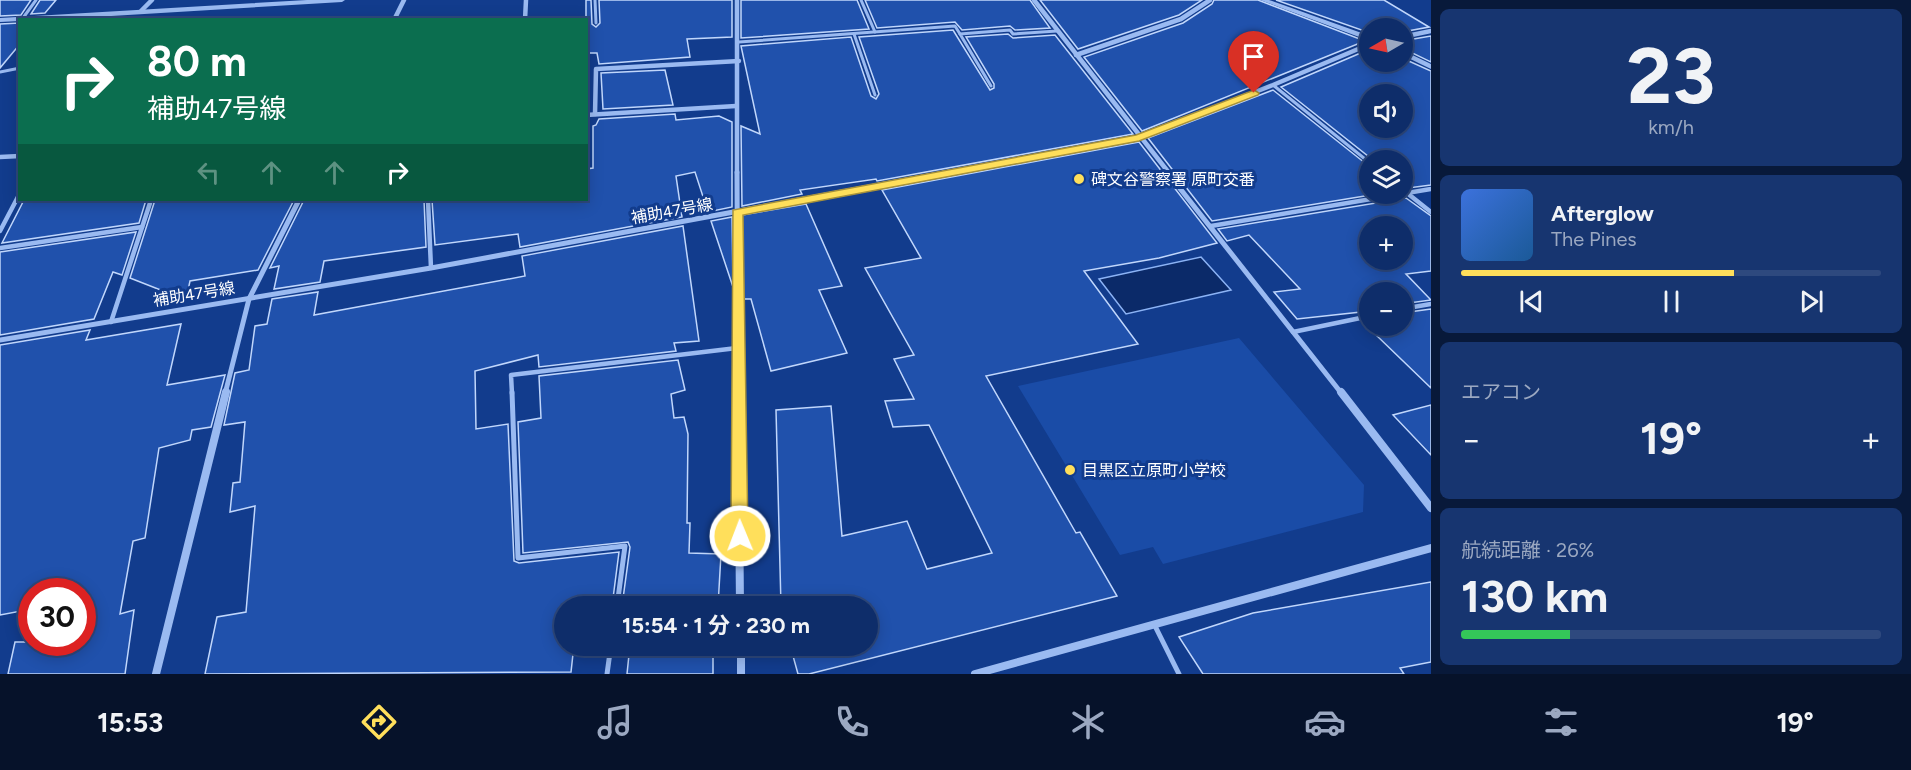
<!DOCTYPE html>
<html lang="ja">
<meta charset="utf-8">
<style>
:root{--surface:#0e2d6a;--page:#173570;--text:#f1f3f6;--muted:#9ba8c1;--line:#2e497e;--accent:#ffdf5b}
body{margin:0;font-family:Figtree,"Noto Sans JP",sans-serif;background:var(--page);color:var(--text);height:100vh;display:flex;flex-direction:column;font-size:22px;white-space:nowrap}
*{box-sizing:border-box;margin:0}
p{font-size:20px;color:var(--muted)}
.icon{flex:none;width:33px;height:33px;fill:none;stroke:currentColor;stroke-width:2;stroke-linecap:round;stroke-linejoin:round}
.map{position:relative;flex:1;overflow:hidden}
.drawer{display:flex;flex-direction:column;gap:9px;padding:9px;background:#08193a;width:480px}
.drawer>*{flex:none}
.banner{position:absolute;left:18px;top:18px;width:570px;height:183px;border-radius:0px;box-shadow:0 3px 15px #0003,0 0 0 2px var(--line);background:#0b6e4f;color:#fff;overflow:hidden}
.needle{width:39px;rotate:261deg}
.buttons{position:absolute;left:1359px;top:18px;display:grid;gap:12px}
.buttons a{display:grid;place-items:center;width:54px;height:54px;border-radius:50%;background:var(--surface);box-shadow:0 3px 15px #0003,0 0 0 2px var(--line);font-size:30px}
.speed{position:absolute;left:18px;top:578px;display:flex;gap:12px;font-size:30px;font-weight:700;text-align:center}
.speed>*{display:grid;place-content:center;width:78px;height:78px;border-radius:50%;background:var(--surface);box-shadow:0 3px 15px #0003,0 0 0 2px var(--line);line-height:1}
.speed .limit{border:9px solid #d22;background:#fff;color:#111}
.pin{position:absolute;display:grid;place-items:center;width:51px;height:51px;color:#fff;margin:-62px -26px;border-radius:50% 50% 50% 0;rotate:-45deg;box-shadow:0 0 6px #0007}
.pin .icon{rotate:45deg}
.me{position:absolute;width:66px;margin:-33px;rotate:359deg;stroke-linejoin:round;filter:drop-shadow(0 0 4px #0008)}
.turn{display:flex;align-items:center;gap:21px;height:126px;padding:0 30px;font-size:27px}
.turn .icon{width:78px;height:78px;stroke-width:2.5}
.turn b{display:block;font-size:42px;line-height:51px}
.lanes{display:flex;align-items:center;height:57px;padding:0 30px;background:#0003;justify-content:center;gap:30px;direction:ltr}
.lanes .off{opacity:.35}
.big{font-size:45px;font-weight:700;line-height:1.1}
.drawer .tile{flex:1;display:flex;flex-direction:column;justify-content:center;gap:9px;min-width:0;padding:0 21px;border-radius:9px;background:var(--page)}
.drawer .dial{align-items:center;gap:0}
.dial b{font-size:78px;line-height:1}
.song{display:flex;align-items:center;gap:18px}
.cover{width:72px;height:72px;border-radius:9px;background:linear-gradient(135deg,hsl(220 70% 55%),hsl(210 70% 35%))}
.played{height:6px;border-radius:3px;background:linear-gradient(90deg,var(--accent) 65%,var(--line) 65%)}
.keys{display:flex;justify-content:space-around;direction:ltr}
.heat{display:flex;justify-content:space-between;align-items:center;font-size:33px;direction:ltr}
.charge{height:9px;border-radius:4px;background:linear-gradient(90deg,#34c759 26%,var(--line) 0)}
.trip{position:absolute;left:554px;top:596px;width:324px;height:60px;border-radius:30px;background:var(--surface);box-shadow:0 3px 15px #0003,0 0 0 2px var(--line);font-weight:700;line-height:60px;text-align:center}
.menu{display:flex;height:96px;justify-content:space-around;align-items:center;background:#06122a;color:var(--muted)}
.menu .icon{width:42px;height:42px}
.menu .selected{color:var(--accent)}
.menu b{font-size:27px;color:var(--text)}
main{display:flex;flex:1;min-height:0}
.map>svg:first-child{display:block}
</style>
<main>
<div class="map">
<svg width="1431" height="674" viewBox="0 0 1431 674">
<rect width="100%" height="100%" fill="#123c8d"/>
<path fill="#1a4ca7" d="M1239 338 1364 485 1363 512 1163 564 1153 547 1120 555 1018 386Z"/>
<path fill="#0b2a69" stroke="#8cb3f5" stroke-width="1.5" d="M1201 257 1231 290 1126 314 1099 279Z"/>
<g fill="#2051ac" stroke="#c1d7fc" stroke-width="1.5" fill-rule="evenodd">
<path d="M0 0H31L21 15 0 16Z"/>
<path d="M40 0H56L45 13 31 14Z"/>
<path d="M586 0H591L592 24 596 27 600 23 599 0H732V37L687 39 690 57 599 64 597 53H586Z"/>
<path d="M741 0H857L869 29 741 38Z"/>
<path d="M865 0H1030L1050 28 1015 30 1010 26 962 30 955 22 877 28Z"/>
<path d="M1040 0H1202L1179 15 1078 49Z"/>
<path d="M1214 0H1258L1365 41 1142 131 1084 57 1183 23 1212 4Z"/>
<path d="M1276 0H1384L1429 27 1402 32V28H1370V33Z"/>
<path d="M20 23V44L0 68V24Z"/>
<path d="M953 30 990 90 994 88V84L966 37 1008 34 1013 38 1055 35 1133 134 877 181 876 179 800 190 802 194 742 206 741 126 760 134 741 46 851 37 871 96 876 99 879 94 859 37Z"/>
<path d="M1431 36V62L1402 48V41Z"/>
<path d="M1370 49V62H1402V58L1431 71V185L1408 188 1402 185V160H1373L1281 87ZM1370 94H1402V128H1370Z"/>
<path d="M665 70 673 105 603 109 601 73Z"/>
<path d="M1273 90 1370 167V194H1377L1212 221 1148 138Z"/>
<path d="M675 114 676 120 719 116 732 122V207L708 212 695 172 676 176 682 217 520 247 518 234 435 245 432 200H586V169L593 168V126L596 125 599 119Z"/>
<path d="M1139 142 1217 243 1159 258 1084 271 1138 344 986 376 1076 533 1080 532 1117 596 809 674H798L790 645H867V606H781L776 410 831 406 842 536 907 521 927 569 992 553 929 425 893 427 885 401 914 399 894 359 914 355 865 268 921 258 882 190Z"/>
<path d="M1406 198 1431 216V271L1406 274 1431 300 1402 304V292H1370V311L1297 319 1274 292 1300 289 1249 235 1227 241 1218 229ZM1370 226H1402V260H1370Z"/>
<path d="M24 200H146L139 223 2 243Z"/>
<path d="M155 200H294L258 270 190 281 186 300 130 278Z"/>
<path d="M304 200H424L426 247 324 261 320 282 274 289 279 266 270 268Z"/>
<path d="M806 204 842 286 819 290 847 353 771 371 751 299H742V215Z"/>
<path d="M732 217 733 287 711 221Z"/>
<path d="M683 226 699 341 674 343 676 351 539 367 538 355 475 371 476 429 508 424 514 561 519 563 619 552 612 606H564V645H574L571 672 205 674 217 617 246 612 255 506 230 512 233 483 240 482 245 422 224 425 235 373 249 370 255 326 267 324 272 299 318 292 314 315 525 276 522 256Z"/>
<path d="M136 232 122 275 113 272 94 319 0 335V252Z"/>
<path d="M1431 309V388L1374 333 1375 326H1402V313Z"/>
<path d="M181 324 167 385 225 375 211 427 192 430 190 440 159 448 145 538 133 541 120 614 134 610 125 674H8L15 642H82V591H32V609L0 615V345L90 330 86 340Z"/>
<path d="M678 360 685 390 671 394 674 418 684 417 688 434 687 523H690L689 553 721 554 718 606H622L630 547 628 542 523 553 518 422 541 418 539 376Z"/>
<path d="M1431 405V455L1393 415Z"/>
<path d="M1431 582V662L1400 668 1404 674H1203L1179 637 1253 613Z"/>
<path d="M630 645H713V674H627Z"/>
</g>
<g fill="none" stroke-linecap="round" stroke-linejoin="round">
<g stroke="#9abaf1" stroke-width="3">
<path d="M595 0 596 23"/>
<path d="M861 0 875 32"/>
<path d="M23 18 36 0"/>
<path d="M854 34 875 95"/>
<path d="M739 42 955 26 960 34"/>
<path d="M0 72 20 68"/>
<path d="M1273 85 1370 163"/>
<path d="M991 86 960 34 1010 30 1013 34 1057 31"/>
</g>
<g stroke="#9abaf1" stroke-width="4.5">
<path d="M1402 189 1431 212"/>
<path d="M428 200 431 268"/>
<path d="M1211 226 1431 189"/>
<path d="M0 231 20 193"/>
<path d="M0 248 142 227"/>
<path d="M1402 309 1431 304"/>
<path d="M111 322 151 200"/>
<path d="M1293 332 1370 316"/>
<path d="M512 394 511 375 737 348"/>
</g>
<g stroke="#9abaf1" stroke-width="5">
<path d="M512 392 518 558 625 546 617 606"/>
<path d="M1154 624 1179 674"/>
<path d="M607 674 611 645"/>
</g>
<g stroke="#9abaf1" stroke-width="4.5">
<path d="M737 0V173"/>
<path d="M1034 0 1169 173"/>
<path d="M141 11 152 0"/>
<path d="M394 20 404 0"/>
<path d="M525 20 526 0"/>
<path d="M1402 37 1431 31"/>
<path d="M1076 55 1181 19 1210 0"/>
<path d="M595 114 596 69 739 61"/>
<path d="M586 115 736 106"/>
<path d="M0 157 20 156"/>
<path d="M942 173 1139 137 1273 85 1370 44"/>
</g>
<g stroke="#9abaf1" stroke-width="5">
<path d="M737 172 738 394"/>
<path d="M1167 172 1342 394"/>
<path d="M0 340 431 268 950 172"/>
<path d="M225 394 249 299 299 200"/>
</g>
<g stroke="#9abaf1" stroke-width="8">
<path d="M738 392 740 606"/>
<path d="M1341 392 1431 508"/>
<path d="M741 645V674"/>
<path d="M156 674 226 392"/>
<path d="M975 674 1431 548"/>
</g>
<g fill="#9abaf1" fill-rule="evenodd">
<path d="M307 0H345L342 2 45 20H20V21L0 22V18Z"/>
<path d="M1260 0H1269L1370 36V41Z"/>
<path d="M1402 50 1431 64V69L1402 55Z"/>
</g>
</g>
<path fill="#ffdf5b" stroke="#a6913b" stroke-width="1.5" d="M1254 90 1259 93 1258 95 1139 141 743 215 748 536 745 541 740 543 734 541 731 536 733 210 1136 135Z"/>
<g fill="#ffdf5b" stroke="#123c8d" stroke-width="2">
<circle cx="1079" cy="179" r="6"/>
<circle cx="1070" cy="470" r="6"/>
</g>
<g text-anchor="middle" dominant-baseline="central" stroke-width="6" stroke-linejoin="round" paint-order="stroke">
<g font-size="16" fill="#fff" stroke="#123c8d" text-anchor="start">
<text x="1091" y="179">碑文谷警察署 原町交番</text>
<text x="1082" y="470">目黒区立原町小学校</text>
</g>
<g font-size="16" fill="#fff" stroke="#123c8d">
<text transform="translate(672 211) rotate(-10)">補助47号線</text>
<text transform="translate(194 294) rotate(-9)">補助47号線</text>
</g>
</g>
</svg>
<div class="buttons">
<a><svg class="needle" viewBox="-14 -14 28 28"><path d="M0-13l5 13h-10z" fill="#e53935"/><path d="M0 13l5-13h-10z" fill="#9ba8c1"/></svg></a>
<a><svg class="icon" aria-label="sound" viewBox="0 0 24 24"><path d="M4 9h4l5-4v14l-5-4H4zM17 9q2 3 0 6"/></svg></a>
<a><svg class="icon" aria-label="layers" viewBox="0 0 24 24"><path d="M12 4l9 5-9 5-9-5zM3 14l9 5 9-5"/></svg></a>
<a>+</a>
<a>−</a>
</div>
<div class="speed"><div class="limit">30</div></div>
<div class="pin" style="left:1254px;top:93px;background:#d93025"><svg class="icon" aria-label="arrive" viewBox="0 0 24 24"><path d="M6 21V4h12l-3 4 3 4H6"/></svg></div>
<svg class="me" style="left:740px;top:536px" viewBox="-20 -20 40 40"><circle r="17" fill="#ffdf5b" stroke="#fff" stroke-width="3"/><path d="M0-11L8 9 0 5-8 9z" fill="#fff"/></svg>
<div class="trip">15:54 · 1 分 · 230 m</div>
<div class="banner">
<div class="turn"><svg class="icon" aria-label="right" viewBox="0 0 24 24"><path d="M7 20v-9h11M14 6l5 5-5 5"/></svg><div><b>80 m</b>補助47号線</div></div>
<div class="lanes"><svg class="icon off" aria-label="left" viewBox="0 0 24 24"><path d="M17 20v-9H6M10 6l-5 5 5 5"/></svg><svg class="icon off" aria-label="ahead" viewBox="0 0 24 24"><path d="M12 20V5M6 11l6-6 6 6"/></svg><svg class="icon off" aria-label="ahead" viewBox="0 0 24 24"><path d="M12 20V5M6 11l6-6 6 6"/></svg><svg class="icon" aria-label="right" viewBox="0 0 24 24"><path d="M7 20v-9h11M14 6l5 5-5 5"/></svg></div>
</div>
</div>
<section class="drawer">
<div class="tile dial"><b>23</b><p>km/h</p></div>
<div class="tile">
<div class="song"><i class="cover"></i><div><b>Afterglow</b><p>The Pines</p></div></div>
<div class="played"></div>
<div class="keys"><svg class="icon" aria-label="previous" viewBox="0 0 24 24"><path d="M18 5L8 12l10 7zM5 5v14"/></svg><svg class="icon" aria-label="pause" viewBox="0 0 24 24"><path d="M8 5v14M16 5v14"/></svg><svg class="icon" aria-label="next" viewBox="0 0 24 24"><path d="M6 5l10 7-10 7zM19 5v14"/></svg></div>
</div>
<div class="tile"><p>エアコン</p>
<div class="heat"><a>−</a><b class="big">19°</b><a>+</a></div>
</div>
<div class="tile"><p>航続距離 · 26%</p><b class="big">130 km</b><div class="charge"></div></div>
</section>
</main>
<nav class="menu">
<b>15:53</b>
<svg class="icon selected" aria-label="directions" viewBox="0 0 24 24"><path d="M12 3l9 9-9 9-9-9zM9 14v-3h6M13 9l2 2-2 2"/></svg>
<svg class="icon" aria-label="music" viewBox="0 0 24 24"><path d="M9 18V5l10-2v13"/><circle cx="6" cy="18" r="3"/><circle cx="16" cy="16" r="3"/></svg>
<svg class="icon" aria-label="phone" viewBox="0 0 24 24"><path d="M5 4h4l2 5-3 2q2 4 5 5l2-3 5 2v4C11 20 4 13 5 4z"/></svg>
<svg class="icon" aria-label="climate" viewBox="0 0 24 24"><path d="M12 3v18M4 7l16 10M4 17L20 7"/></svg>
<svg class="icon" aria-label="car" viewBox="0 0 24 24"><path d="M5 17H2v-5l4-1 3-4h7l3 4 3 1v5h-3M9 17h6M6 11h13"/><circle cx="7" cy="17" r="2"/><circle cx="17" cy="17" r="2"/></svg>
<svg class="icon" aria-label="filters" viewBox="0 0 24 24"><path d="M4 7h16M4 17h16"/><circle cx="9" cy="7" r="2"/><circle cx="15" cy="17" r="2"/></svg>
<b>19°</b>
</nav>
